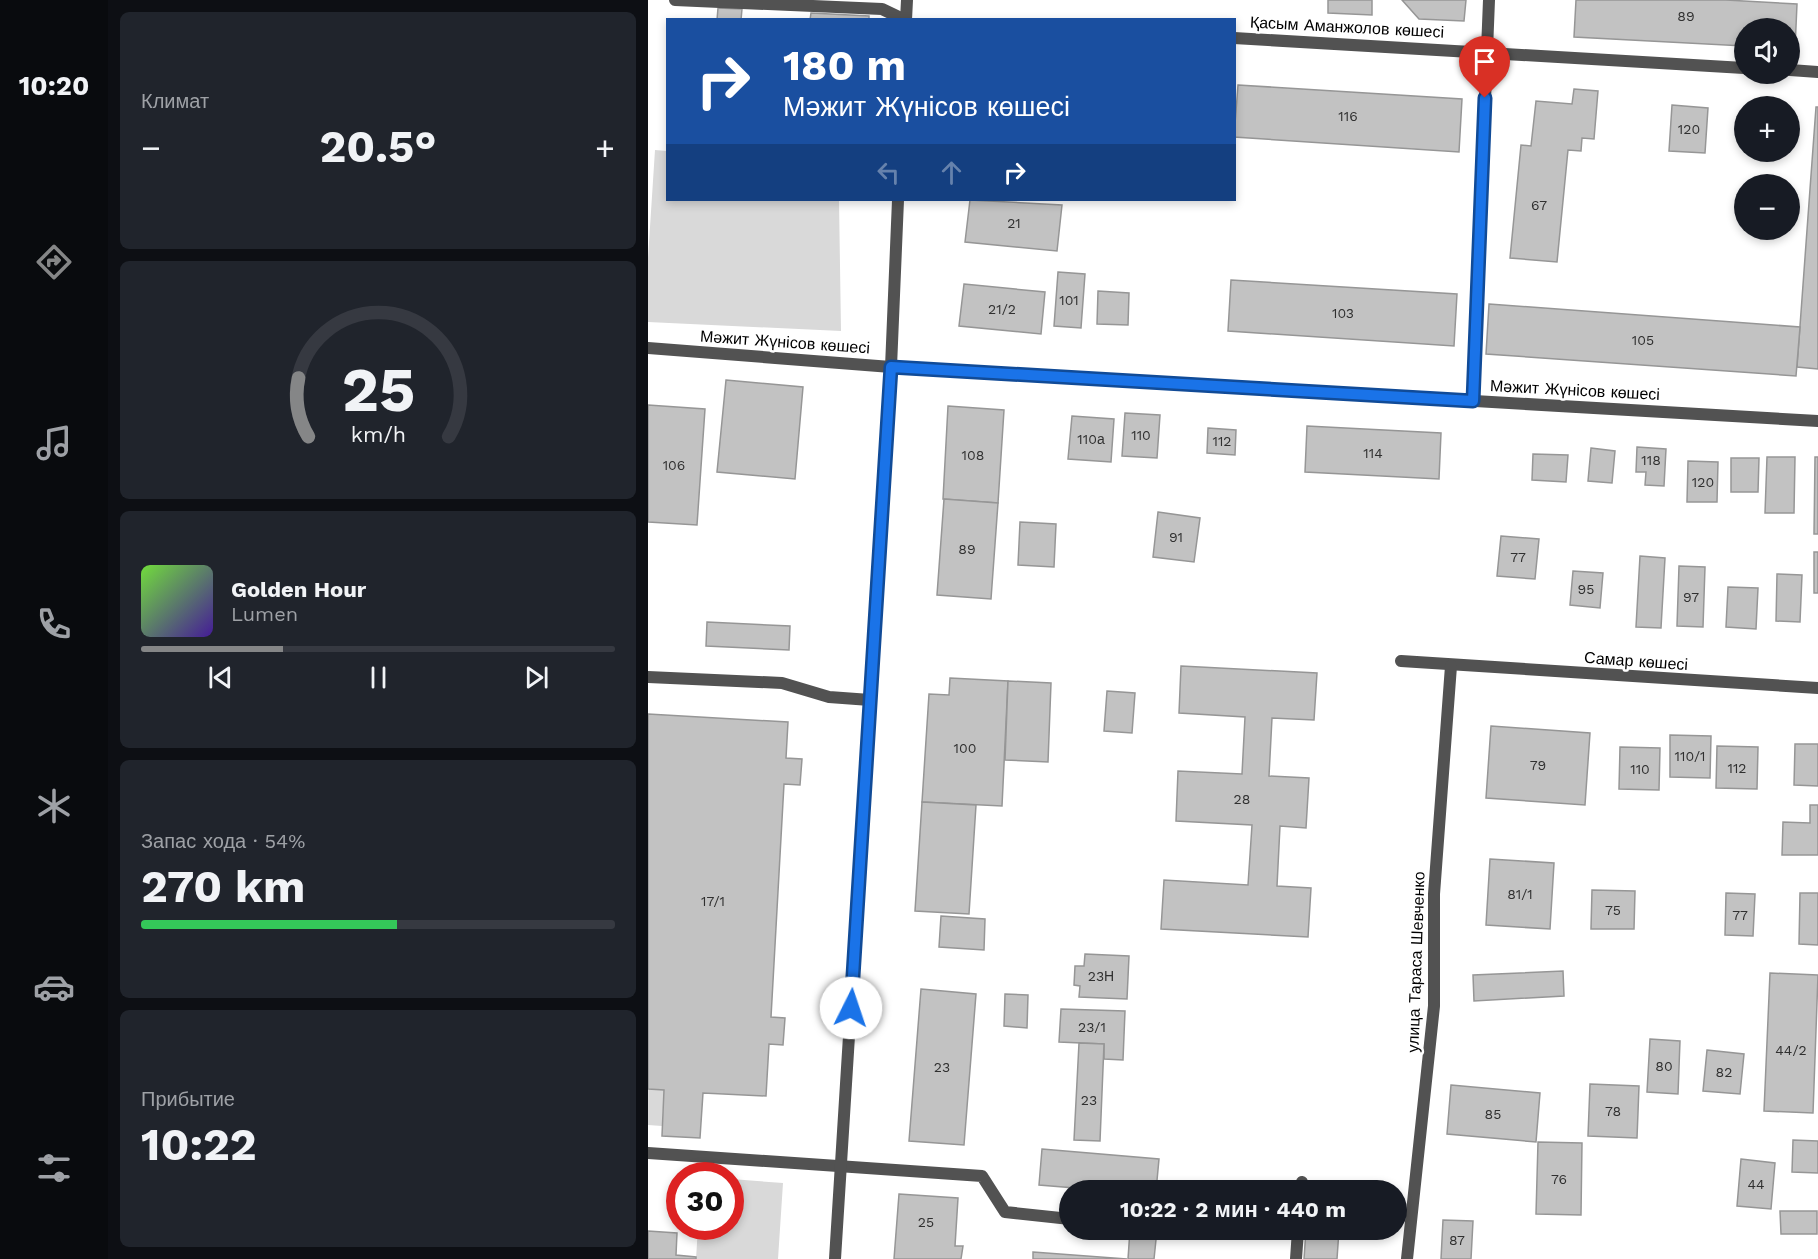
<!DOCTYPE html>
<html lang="ru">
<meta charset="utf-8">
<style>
:root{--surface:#171b24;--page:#20242c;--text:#f1f3f6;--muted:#9ea1a6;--line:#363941;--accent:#858687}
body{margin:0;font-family:"Work Sans",sans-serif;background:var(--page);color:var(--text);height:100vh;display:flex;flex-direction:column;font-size:22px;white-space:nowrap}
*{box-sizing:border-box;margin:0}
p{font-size:20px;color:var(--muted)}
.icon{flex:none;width:33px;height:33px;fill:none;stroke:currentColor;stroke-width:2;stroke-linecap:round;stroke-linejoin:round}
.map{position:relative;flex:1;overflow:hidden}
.side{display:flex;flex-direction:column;gap:12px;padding:12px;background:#0d0f14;width:540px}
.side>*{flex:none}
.guide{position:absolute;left:18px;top:18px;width:570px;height:183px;border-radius:0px;box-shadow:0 3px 9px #0003;background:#1a4fa0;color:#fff;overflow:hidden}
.buttons{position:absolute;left:1086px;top:18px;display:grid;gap:12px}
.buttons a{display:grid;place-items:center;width:66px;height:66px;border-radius:50%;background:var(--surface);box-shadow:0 3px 9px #0003;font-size:30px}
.speed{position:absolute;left:18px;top:1162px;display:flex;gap:12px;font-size:30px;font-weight:700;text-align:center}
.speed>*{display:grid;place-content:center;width:78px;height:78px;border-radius:50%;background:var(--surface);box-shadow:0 3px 9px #0003;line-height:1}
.speed .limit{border:9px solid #d22;background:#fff;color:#111}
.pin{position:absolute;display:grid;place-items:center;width:51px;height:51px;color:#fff;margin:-62px -26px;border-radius:50% 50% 50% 0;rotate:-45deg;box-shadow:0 0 6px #0007}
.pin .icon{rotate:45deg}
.me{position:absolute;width:66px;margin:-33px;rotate:4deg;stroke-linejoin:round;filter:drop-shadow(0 0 4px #0008)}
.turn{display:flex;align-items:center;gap:21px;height:126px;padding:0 18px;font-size:27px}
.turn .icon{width:78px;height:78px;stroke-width:2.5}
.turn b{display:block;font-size:42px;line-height:51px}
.lanes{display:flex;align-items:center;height:57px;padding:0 18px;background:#0003;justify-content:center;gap:30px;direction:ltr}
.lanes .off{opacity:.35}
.big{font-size:45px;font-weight:700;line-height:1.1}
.side .tile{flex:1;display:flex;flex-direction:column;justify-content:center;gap:9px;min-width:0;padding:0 21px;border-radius:9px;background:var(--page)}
.side .dial{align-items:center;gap:0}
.dial svg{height:156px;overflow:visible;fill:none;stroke:var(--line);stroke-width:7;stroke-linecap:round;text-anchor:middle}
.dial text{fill:var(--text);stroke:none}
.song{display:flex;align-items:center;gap:18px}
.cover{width:72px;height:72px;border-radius:9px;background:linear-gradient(135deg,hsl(100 70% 55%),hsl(260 70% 35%))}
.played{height:6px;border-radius:3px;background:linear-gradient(90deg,var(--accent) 30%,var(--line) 30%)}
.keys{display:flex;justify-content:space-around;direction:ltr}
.heat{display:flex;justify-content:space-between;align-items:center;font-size:33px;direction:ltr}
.charge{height:9px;border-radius:4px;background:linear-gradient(90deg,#34c759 54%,var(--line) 0)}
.trip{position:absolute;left:411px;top:1180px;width:348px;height:60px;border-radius:30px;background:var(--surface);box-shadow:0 3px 9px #0003;font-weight:700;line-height:60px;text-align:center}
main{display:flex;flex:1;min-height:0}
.tabs{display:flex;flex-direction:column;width:108px;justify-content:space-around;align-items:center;background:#090b0e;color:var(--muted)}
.tabs .icon{width:42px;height:42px}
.tabs .on{color:var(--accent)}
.tabs b{font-size:27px;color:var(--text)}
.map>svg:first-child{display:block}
</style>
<main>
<nav class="tabs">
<b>10:20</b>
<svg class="icon on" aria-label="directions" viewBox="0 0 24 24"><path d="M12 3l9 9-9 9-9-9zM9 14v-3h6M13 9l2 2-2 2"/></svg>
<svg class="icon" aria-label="music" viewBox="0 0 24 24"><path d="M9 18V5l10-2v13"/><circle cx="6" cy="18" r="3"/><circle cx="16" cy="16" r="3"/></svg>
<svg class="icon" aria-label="phone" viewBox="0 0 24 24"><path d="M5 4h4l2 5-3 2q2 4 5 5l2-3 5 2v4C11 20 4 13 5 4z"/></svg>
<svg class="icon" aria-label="climate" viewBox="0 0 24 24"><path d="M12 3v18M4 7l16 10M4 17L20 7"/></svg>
<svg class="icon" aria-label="car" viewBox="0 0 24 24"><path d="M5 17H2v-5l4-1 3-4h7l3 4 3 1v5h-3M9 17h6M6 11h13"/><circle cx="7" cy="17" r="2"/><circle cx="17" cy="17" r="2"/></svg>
<svg class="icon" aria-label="filters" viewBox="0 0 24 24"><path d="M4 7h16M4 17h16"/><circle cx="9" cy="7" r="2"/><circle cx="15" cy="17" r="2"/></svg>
</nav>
<section class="side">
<div class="tile"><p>Климат</p>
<div class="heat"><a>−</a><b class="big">20.5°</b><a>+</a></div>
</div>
<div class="tile dial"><svg viewBox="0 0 100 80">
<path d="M14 69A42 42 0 1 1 86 69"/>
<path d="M14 69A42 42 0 0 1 9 39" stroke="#858687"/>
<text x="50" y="56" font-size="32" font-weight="700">25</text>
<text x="50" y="72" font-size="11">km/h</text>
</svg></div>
<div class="tile">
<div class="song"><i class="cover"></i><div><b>Golden Hour</b><p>Lumen</p></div></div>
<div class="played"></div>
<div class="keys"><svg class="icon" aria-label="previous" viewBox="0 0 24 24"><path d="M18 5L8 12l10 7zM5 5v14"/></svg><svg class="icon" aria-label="pause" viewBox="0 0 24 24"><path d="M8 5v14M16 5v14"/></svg><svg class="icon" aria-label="next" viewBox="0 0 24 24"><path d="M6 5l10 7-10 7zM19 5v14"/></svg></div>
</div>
<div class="tile"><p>Запас хода · 54%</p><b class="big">270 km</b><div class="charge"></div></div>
<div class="tile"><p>Прибытие</p><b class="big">10:22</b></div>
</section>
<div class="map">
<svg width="1170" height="1259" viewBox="0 0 1170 1259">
<rect width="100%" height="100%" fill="#fff"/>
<g fill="#d9d9d9">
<path d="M7 150 19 151 20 200H191L193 331 0 322V258Z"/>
<path d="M0 1089 16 1090 14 1126 0 1125Z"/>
<path d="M83 1179 135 1183 130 1259H48L50 1227H82Z"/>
</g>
<g fill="#c2c2c2" stroke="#969696" stroke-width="1.5">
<path d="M680 0H724V15L680 13Z"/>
<path d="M754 0H818L816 21 771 19Z"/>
<path d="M928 0H1078L1149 4 1147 49H1142V28H1096V46L926 37Z"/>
<path d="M70 8 94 9 93 20H69Z"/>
<path d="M163 13 221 16V20H162Z"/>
<path d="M590 85 814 99 811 152 586 137Z"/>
<path d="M926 89 950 91 946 139 934 138 933 151 920 150 909 262 862 258 873 145 883 146 888 101 924 104Z"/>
<path d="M1024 105 1060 108 1057 153 1021 151Z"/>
<path d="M1168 107H1170V369L1149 367Z"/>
<path d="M322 200 414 205 409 251 317 242Z"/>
<path d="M410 272 437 274 433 328 406 326Z"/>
<path d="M583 280 809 294 806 346 580 331Z"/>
<path d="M316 284 397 292 393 334 311 326Z"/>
<path d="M450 291 481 293 480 325 449 324Z"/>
<path d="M841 304 1152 327 1148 376 838 354Z"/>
<path d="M78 380 155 387 147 479 69 472Z"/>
<path d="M0 405 57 409 49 525 0 522Z"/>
<path d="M300 406 356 410 350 503 295 499Z"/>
<path d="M477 413 512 415 509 458 474 456Z"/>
<path d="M424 416 466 419 463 462 420 459Z"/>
<path d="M659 426 793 433 791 479 657 472Z"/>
<path d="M560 428 588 430 587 455 559 453Z"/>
<path d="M989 447 1018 449 1016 486 997 485 998 472H988Z"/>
<path d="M943 448 967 451 964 483 940 481Z"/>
<path d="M885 454 920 455 918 482 884 480Z"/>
<path d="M1119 457H1147L1146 513H1117Z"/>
<path d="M1167 457H1170V534H1166Z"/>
<path d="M1083 458H1111L1110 492H1083Z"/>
<path d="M1040 461 1070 462 1069 502H1039Z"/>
<path d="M296 499 350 503 343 599 289 595Z"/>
<path d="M510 512 552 518 546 562 505 557Z"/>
<path d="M372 522 408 524 406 567 370 565Z"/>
<path d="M853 536 891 539 887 579 849 576Z"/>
<rect x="1166" y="552" width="4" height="41"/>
<path d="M992 556 1017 558 1013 628 988 627Z"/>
<path d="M1031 566 1057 567 1055 627 1029 626Z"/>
<path d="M925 571 955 573 952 608 922 605Z"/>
<path d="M1129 574 1154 575 1152 622 1128 621Z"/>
<path d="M1080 587 1110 588 1108 629 1078 627Z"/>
<path d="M59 622 142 626 141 650 58 646Z"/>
<path d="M533 666 669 673 666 720 624 718 621 776 661 778 658 828 632 826 629 886 663 888 660 937 513 929 516 880 600 885 604 825 528 821 530 771 594 774 597 717 531 713Z"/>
<path d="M302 678 360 681 354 806 274 802 281 694 301 695Z"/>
<path d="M360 681 403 683 400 762 357 760Z"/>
<path d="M459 691 487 693 484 733 456 731Z"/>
<path d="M0 714 140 722 138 758 154 759 152 785 136 784 123 1017 137 1018 135 1045 121 1044 118 1096 55 1093 52 1138 14 1136 16 1090 0 1089Z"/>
<path d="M843 726 942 733 937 805 838 798Z"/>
<path d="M1022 735 1063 736 1062 778 1022 777Z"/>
<path d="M1147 744H1170V786L1146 785Z"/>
<path d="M1069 746 1110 747 1109 789 1068 788Z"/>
<path d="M972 747 1012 748 1011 790 971 789Z"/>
<path d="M274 802 328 805 321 914 267 911Z"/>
<path d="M1162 805H1170V855H1134L1135 822 1162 823Z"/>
<path d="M842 859 906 863 902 929 838 925Z"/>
<path d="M944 890 987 891 986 929H943Z"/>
<path d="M1078 893 1107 894 1105 936 1077 935Z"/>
<path d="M1152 893H1170V945L1151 944Z"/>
<path d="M293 916 337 919 336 950 291 947Z"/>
<path d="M437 954 481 956 479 999 431 997 432 986 426 985 427 966H436Z"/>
<path d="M915 971 916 996 826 1001 825 975Z"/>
<path d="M1122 973 1170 975 1165 1113 1116 1111Z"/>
<path d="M273 989 328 994 316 1145 261 1141Z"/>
<path d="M357 994 380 995 379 1028 356 1026Z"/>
<path d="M413 1009 477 1011 475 1060 456 1059V1044L411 1042Z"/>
<path d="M1002 1039 1032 1041 1030 1094 999 1092Z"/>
<path d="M431 1043 456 1044 452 1141 426 1140Z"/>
<path d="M1059 1050 1096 1054 1092 1094 1055 1091Z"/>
<path d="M942 1084 991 1086 989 1138 940 1136Z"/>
<path d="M803 1085 892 1093 888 1142 799 1134Z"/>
<path d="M1145 1140 1170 1141V1173L1144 1172Z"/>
<path d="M890 1142 934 1143 933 1215 888 1214Z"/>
<path d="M394 1149 511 1159 508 1191H464L391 1185Z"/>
<path d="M1093 1159 1127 1163 1123 1209 1089 1206Z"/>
<path d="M251 1194 310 1198 307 1246H315L313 1259H246Z"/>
<path d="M1132 1211H1169V1234H1133Z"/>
<path d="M795 1220 825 1221 823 1259H793Z"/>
<path d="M482 1230H509L506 1259H480Z"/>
<path d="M658 1230H691L689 1259H656Z"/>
<path d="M0 1231 29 1233 28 1255 48 1257V1259H0Z"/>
<path d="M385 1252 479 1259H385Z"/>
</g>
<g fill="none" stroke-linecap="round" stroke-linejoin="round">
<g stroke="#525252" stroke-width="12">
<path d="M27 0 234 9 257 20"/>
<path d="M0 677 134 683 181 697 222 700"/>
<path d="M0 1153 334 1176 357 1212 422 1219"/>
<path d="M653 1191 654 1182"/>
<path d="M648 1259 650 1230"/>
</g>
<g stroke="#525252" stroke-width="12">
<path d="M258 20 259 0"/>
<path d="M586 38 1096 68"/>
<path d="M1142 70 1170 72"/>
<path d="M0 348 243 367 1170 421"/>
<path d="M825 401 841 0"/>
<path d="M753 661 1170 688"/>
<path d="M187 1259 243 367 250 200"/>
<path d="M759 1259 786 1006V894L803 666"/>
</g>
</g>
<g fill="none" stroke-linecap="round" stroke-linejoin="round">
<g stroke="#114b97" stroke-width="15">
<path id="route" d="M203 1008 243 367 825 401 837 98"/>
</g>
<use href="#route" stroke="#1a73e8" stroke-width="10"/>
</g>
<g text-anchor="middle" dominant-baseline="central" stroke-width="5" stroke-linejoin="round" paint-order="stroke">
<g font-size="14" fill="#303030">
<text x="1038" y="16">89</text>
<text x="700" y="116">116</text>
<text x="1041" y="129">120</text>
<text x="891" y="205">67</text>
<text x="366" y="223">21</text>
<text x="421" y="300">101</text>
<text x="354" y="309">21/2</text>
<text x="695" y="313">103</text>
<text x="995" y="340">105</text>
<text x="493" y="435">110</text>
<text x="443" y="439">110а</text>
<text x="574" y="441">112</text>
<text x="725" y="453">114</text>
<text x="325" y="455">108</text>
<text x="1003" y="460">118</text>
<text x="26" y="465">106</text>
<text x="1055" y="482">120</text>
<text x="528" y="537">91</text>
<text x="319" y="549">89</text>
<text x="870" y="557">77</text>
<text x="938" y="589">95</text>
<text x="1043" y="597">97</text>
<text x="317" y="748">100</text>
<text x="1042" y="756">110/1</text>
<text x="890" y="765">79</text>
<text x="1089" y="768">112</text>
<text x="992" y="769">110</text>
<text x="594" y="799">28</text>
<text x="872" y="894">81/1</text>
<text x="65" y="901">17/1</text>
<text x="965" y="910">75</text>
<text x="1092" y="915">77</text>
<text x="453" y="976">23Н</text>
<text x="444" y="1027">23/1</text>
<text x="1143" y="1050">44/2</text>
<text x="1016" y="1066">80</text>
<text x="294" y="1067">23</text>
<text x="1076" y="1072">82</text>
<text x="441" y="1100">23</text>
<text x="965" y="1111">78</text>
<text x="845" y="1114">85</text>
<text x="911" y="1179">76</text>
<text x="1108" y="1184">44</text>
<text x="278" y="1222">25</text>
<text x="809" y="1240">87</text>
</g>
<g font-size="16" fill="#000" stroke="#fff">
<text transform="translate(699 27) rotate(3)">Қасым Аманжолов көшесі</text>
<text transform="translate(137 342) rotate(4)">Мәжит Жүнісов көшесі</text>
<text transform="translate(927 390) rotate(3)">Мәжит Жүнісов көшесі</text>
<text transform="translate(988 661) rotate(4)">Самар көшесі</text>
<text transform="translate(768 962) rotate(-88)">улица Тараса Шевченко</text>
</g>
</g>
</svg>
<div class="buttons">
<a><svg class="icon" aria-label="sound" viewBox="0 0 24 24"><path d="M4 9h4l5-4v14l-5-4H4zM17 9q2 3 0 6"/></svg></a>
<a>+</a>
<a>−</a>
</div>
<div class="speed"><div class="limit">30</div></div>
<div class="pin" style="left:837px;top:98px;background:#d93025"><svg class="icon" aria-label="arrive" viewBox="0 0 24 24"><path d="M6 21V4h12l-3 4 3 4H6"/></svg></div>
<svg class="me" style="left:203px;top:1008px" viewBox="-20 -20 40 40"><circle r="19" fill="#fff"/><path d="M0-13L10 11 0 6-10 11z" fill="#1a73e8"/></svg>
<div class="trip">10:22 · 2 мин · 440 m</div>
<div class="guide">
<div class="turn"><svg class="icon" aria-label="right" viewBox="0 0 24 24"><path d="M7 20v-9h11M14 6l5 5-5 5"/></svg><div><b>180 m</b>Мәжит Жүнісов көшесі</div></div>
<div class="lanes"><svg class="icon off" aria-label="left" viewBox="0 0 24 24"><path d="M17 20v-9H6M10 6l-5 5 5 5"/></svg><svg class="icon off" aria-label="ahead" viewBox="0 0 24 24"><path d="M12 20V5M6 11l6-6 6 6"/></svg><svg class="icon" aria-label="right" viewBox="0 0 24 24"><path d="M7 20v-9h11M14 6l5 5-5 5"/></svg></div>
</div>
</div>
</main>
